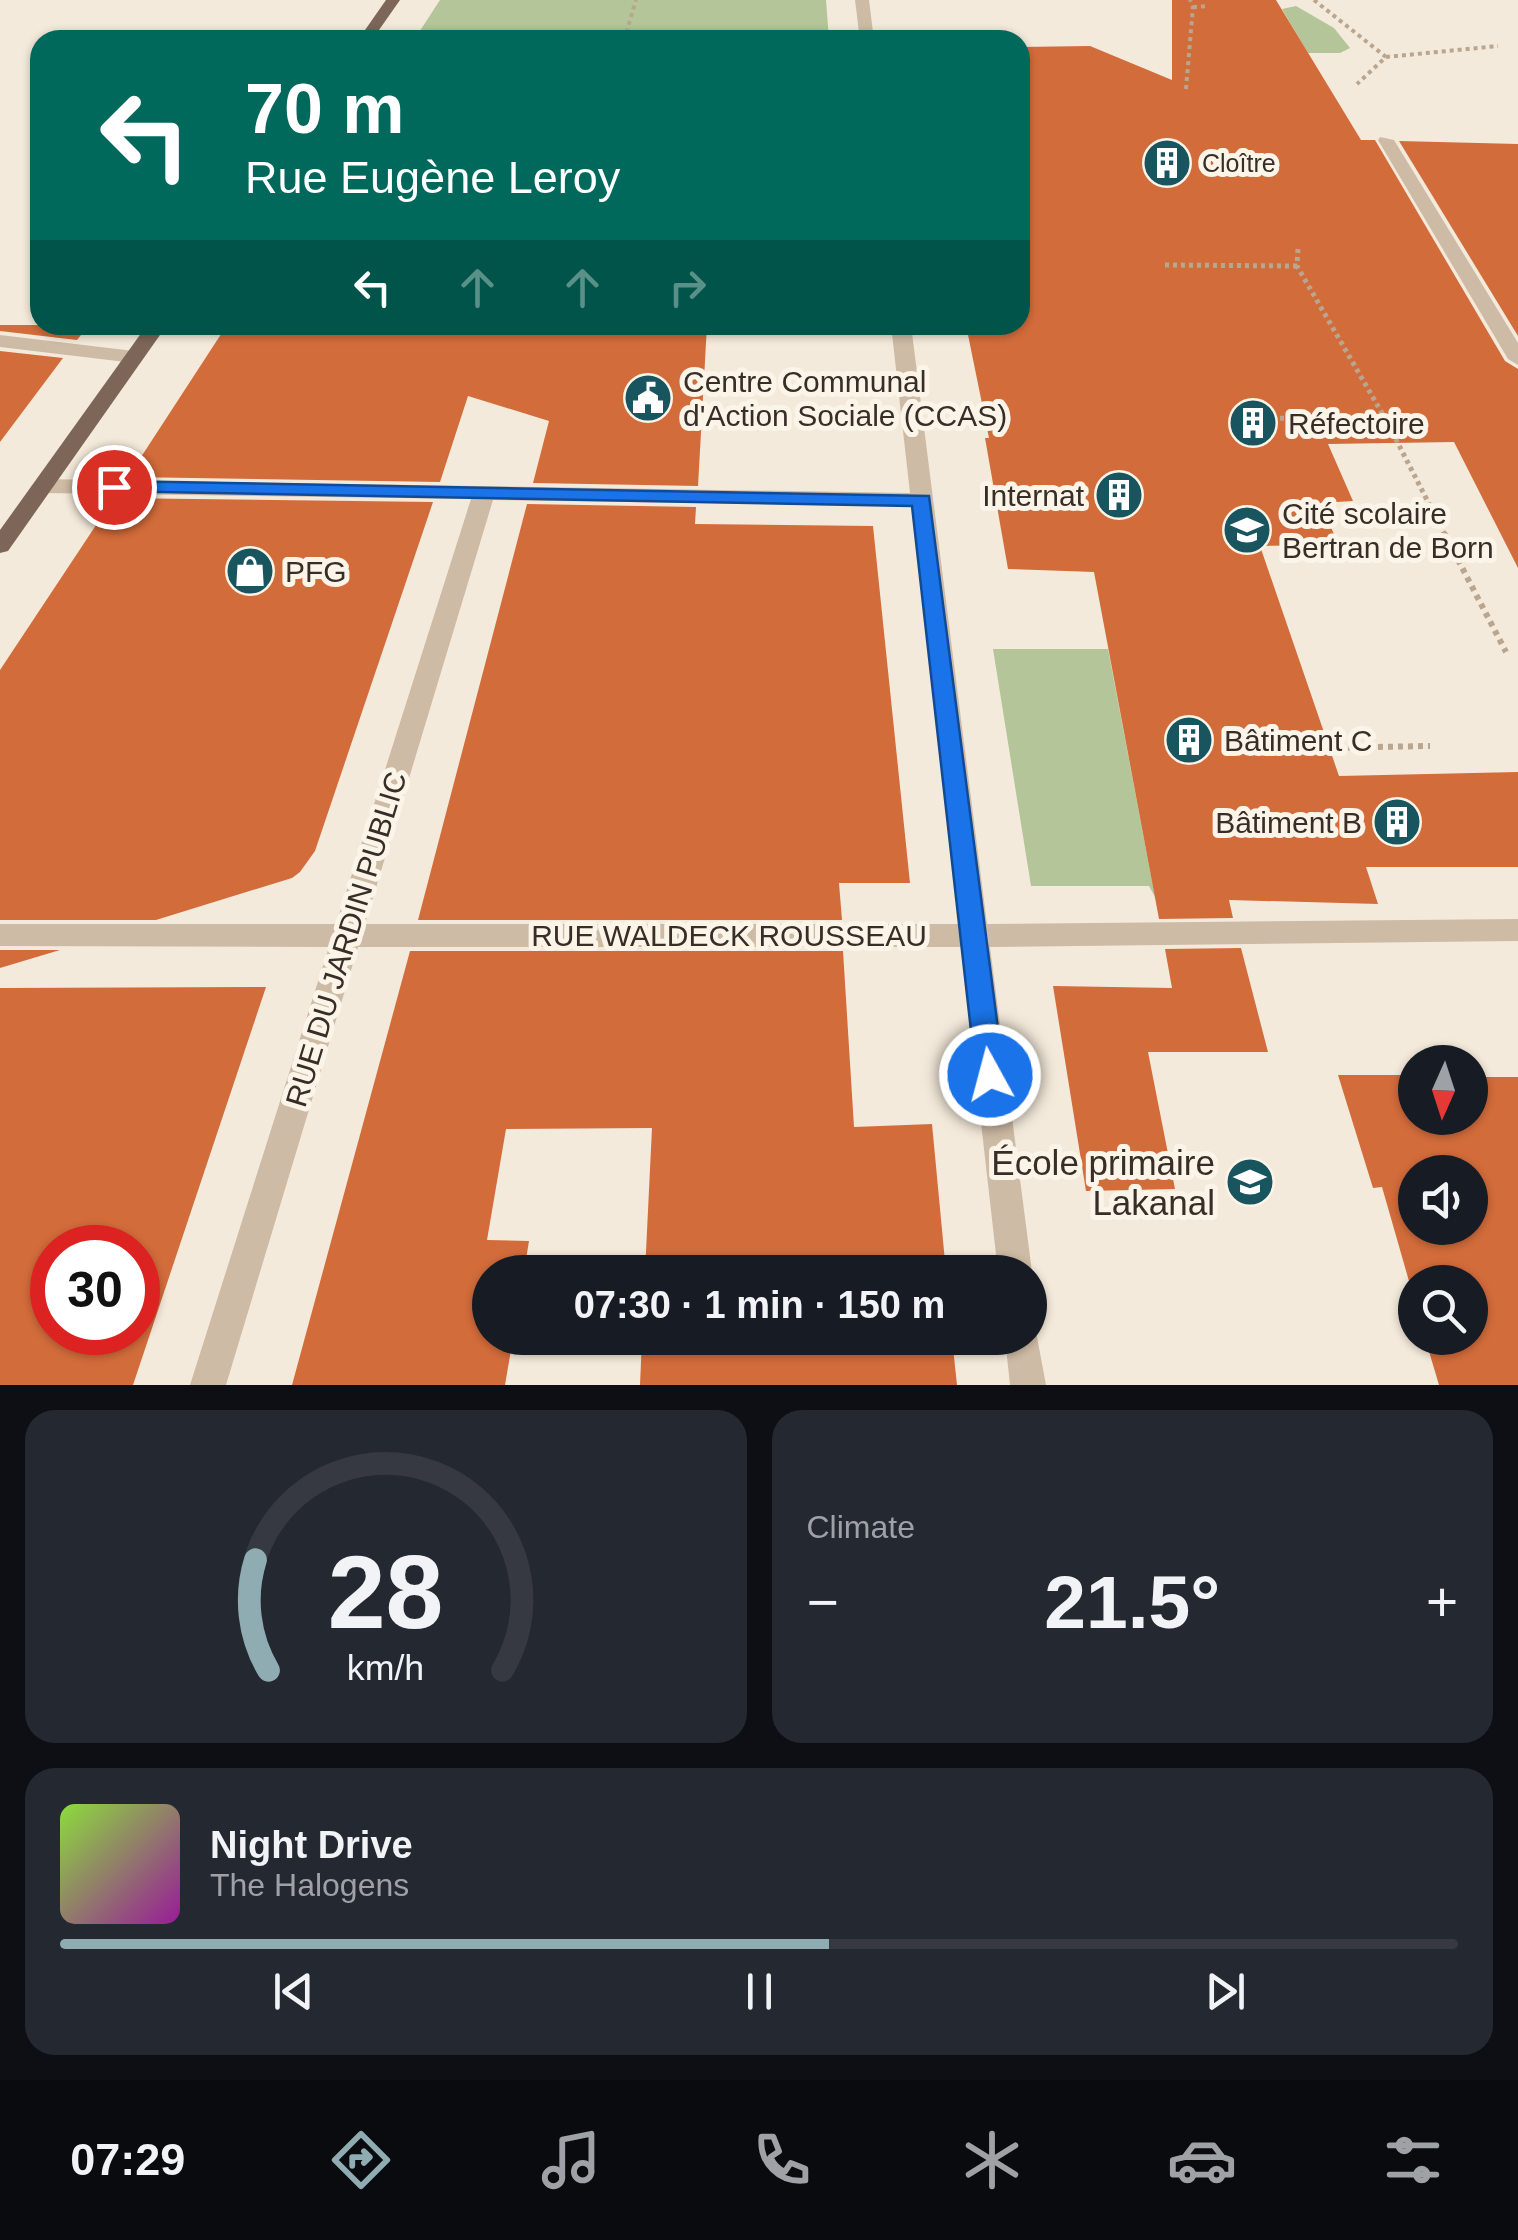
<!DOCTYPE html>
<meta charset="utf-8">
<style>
:root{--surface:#171b24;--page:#242831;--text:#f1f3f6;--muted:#9ea1a6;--line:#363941;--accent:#8facb2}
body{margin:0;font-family:Arial,sans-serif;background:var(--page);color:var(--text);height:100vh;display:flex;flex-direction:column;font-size:38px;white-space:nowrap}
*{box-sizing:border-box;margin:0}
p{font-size:32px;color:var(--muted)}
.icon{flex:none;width:55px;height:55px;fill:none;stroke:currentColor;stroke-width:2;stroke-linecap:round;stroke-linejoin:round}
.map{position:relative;height:1385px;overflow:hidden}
.details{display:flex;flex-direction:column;gap:25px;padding:25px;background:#0d0f14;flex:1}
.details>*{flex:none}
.guide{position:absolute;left:30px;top:30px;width:1000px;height:305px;border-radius:30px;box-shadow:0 2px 8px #0004;background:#00695c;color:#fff;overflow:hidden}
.needle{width:65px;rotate:183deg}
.tools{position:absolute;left:1398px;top:1045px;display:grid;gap:20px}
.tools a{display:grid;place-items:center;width:90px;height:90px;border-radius:50%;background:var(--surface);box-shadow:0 2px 8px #0004;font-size:50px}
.speed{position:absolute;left:30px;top:1225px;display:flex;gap:20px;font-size:50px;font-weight:700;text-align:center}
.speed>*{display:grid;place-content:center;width:130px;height:130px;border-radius:50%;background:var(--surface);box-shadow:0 2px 8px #0004;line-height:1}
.speed .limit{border:15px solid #d22;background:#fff;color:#111}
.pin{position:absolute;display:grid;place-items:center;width:85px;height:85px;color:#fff;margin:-42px;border:5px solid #fff;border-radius:50%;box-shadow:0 2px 10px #0007}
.me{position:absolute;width:110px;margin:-55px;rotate:353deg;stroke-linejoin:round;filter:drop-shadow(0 0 8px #0008)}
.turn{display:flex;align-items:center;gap:35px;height:210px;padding:0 50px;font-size:45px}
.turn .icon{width:130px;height:130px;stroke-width:2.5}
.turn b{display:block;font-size:70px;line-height:85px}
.lanes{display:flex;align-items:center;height:95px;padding:0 50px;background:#0003;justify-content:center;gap:50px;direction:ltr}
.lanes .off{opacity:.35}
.big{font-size:75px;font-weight:700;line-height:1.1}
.details .widget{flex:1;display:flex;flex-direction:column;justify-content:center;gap:15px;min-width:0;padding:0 35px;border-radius:30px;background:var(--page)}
.details .dial{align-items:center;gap:0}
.dial svg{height:260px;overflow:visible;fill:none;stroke:var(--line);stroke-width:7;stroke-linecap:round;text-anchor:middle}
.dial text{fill:var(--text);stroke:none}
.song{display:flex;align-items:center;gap:30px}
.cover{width:120px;height:120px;border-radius:15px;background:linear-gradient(135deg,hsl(90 70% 55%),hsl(300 70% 35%))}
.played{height:10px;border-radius:5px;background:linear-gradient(90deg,var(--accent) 55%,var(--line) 55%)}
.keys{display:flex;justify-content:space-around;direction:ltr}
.heat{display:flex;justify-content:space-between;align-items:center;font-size:55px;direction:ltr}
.details .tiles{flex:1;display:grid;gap:25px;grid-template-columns:1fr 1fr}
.widget:last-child{grid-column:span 2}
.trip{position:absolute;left:472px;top:1255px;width:575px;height:100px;border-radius:50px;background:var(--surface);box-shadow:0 2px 8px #0004;font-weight:700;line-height:100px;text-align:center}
.tab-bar{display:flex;height:160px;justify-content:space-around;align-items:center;background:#090b0e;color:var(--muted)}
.tab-bar .icon{width:70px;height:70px}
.tab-bar .on{color:var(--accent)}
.tab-bar b{font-size:45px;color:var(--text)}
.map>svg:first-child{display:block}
</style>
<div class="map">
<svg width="1518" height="1385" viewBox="0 0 1518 1385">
<rect width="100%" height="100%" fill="#f4eadb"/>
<g fill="#b3c599">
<path d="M440 0H826L829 40H414Z"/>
<path d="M1296 6 1334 28 1350 48 1340 53H1308L1282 9Z"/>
<path d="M993 649H1108L1155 897 1149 886H1031Z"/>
</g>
<g fill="#d36c3b" fill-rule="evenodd">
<path d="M1172 0H1276L1361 140H1375L1505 361 1518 369V568L1454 442 1328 444 1353 501 1320 503 1339 545 1260 546 1339 776 1518 772V867H1366L1378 904 1229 900 1233 918 1159 919 1094 572 1008 569 985 438H989L966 325H1020V47L1090 46 1172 80Z"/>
<path d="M1399 141 1518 144V336Z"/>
<path d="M0 325H89L77 340 0 331Z"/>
<path d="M227 325H707L698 486 533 483 549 421 468 396 440 482 128 477Z"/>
<path d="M0 351 63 358 0 442Z"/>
<path d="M114 498 433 502 315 851 300 872 292 878 156 920H0V670Z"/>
<path d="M527 504 696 507 695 524 873 526 910 883H839L842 920H418Z"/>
<path d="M1241 948 1268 1052H1148L1175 1189 1086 1191 1053 986 1172 988 1165 949Z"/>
<path d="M0 950H60L0 968Z"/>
<path d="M410 951H843L854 1127 932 1124 946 1272H645L652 1128 506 1129 487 1240 529 1241 524 1272H490V1338H513L505 1385H292Z"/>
<path d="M266 987 133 1385H0V988ZM52 1248H138V1332H52Z"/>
<path d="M1338 1075H1415V1118H1470V1077H1518V1385H1439L1425 1338H1470V1282H1415V1302L1382 1187 1373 1188ZM1415 1172H1470V1228H1415Z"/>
<path d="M642 1338H952L957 1385H640Z"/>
</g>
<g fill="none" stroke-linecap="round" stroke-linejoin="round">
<g stroke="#baa58f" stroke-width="4" stroke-dasharray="4 4" stroke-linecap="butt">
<path d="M1314 0 1386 57 1357 84"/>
<path d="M1193 7 1208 6"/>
<path d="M624 40 636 0"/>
<path d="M1386 57 1498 46"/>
<path d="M1186 89 1193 7 1190 0"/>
</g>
<g stroke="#baa58f" stroke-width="5" stroke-dasharray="4 4" stroke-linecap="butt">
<path d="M1298 249 1297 266 1386 420 1445 535"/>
<path d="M1165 265 1297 266"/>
<path d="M526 331 527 325"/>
<path d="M1264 418 1384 420"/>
<path d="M959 420 1013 419"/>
</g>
<g stroke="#baa58f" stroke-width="6" stroke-dasharray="5 5" stroke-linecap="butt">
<path d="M1444 533 1506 652"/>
<path d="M1258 749 1430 746"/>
</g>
<g fill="#cebba5" fill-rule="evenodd">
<path d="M855 0H869L874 40H860Z"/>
<path d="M1380 137 1394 140 1518 343V365L1508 359 1378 140Z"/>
<path d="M891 325H911L987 924 1518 919V941L990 947 1032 1272 1030 1277V1272H998L961 947H358L226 1385H190L329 947 0 946V924H336L471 499 42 493 31 486 42 479 910 493ZM493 500 912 506 959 924H365Z"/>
<path d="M0 335 134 351 144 357 134 363 0 347Z"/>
<path d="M1030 1324 1035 1326 1046 1385H1010L1005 1338H1030Z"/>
</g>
<g fill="#7d6657" fill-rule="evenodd">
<path d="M386 0H400L372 40H358Z"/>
<path d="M147 325H167L8 551 0 553V530Z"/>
</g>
</g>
<path fill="#1a73e8" stroke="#114b97" stroke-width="2.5" d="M114 481 929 496 1004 1075 1000 1083 990 1087 980 1083 976 1075 912 506 107 491V483Z"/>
<defs>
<g id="building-disc" transform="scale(2.5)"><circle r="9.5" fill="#18555f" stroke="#fbf4e8"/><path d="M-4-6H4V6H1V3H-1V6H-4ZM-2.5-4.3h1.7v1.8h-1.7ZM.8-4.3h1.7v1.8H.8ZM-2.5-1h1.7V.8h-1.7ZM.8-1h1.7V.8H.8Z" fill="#fff"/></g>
<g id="civic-disc" transform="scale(2.5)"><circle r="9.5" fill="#18555f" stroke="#fbf4e8"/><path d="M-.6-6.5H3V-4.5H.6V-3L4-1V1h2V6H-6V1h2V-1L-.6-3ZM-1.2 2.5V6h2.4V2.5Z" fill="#fff"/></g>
<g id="school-disc" transform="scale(2.5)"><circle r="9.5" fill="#18555f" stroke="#fbf4e8"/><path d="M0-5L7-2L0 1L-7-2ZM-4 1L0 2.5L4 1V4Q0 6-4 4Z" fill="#fff"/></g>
<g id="shop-disc" transform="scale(2.5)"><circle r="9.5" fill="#18555f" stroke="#fbf4e8"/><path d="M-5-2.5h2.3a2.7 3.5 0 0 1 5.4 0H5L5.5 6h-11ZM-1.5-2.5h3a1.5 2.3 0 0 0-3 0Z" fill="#fff"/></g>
</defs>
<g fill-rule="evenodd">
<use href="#building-disc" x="1167" y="163"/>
<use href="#civic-disc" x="648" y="398"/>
<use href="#building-disc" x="1253" y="423"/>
<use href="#building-disc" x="1119" y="495"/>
<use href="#school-disc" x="1247" y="530"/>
<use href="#shop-disc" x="250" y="571"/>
<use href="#building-disc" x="1189" y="740"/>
<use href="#building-disc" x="1397" y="822"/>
<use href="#school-disc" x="1250" y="1182"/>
</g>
<g text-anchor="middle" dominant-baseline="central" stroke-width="10" stroke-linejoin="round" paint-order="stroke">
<g font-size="25" fill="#392e27" stroke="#fbf4e8" text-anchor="start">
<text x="1202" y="163">Cloître</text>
</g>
<g font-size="30" fill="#392e27" stroke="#fbf4e8" text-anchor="start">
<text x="683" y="381">Centre Communal<tspan x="683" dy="34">d'Action Sociale (CCAS)</tspan></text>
<text x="1288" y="423">Réfectoire</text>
<text x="1084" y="495" text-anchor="end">Internat</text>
<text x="1282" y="513">Cité scolaire<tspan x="1282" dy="34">Bertran de Born</tspan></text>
<text x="285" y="571">PFG</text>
<text x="1224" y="740">Bâtiment C</text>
<text x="1362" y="822" text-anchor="end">Bâtiment B</text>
</g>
<g font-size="30" fill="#392e27" stroke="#fbf4e8">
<text x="729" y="935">RUE WALDECK ROUSSEAU</text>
<text transform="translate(346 939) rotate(-73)">RUE DU JARDIN PUBLIC</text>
</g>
<g font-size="35" fill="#392e27" stroke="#fbf4e8" text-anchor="end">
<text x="1215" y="1162">École primaire<tspan x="1215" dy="40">Lakanal</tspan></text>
</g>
</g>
</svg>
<div class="tools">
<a><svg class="needle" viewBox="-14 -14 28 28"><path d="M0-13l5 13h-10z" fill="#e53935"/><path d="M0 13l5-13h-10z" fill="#9ea1a6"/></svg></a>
<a><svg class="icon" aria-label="sound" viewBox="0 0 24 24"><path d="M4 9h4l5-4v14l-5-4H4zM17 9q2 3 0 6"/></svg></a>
<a><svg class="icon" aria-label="search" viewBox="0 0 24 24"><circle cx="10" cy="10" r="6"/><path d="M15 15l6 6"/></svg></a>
</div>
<div class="speed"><div class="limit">30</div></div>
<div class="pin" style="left:114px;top:487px;background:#d93025"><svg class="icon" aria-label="arrive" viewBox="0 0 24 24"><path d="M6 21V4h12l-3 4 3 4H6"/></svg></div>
<svg class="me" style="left:990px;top:1075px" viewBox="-20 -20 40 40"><circle r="17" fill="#1a73e8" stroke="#fff" stroke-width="3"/><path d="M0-11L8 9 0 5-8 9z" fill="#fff"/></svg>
<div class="trip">07:30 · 1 min · 150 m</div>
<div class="guide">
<div class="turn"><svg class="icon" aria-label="left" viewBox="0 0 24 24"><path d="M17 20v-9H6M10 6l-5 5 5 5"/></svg><div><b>70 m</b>Rue Eugène Leroy</div></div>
<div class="lanes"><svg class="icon" aria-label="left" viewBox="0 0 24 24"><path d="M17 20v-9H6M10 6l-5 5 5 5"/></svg><svg class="icon off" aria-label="ahead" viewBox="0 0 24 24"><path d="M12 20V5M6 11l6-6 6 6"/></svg><svg class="icon off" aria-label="ahead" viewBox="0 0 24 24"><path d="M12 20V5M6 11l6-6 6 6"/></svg><svg class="icon off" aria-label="right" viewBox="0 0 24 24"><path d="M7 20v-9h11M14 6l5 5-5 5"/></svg></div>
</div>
</div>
<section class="details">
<div class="tiles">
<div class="widget dial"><svg viewBox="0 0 100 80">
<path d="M14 69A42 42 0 1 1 86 69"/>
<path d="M14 69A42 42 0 0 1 10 35" stroke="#8facb2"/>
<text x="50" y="56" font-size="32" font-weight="700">28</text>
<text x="50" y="72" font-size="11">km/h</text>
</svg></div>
<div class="widget"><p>Climate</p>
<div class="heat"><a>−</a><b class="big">21.5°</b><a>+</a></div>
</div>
<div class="widget">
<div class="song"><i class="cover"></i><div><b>Night Drive</b><p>The Halogens</p></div></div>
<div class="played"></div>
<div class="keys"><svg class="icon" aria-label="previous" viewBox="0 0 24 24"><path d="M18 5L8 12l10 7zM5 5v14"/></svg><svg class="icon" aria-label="pause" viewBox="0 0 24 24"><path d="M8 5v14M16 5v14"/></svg><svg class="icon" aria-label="next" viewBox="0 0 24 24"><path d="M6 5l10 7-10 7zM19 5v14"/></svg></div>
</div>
</div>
</section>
<nav class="tab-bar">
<b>07:29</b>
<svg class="icon on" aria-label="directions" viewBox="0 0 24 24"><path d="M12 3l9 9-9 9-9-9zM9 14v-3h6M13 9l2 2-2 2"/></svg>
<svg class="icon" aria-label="music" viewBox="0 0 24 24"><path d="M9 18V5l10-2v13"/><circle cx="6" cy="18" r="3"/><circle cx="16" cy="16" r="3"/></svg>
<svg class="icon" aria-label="phone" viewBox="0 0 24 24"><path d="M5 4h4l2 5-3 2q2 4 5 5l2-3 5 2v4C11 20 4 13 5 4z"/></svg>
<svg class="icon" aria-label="climate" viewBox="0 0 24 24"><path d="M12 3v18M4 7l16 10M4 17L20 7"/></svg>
<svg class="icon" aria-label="car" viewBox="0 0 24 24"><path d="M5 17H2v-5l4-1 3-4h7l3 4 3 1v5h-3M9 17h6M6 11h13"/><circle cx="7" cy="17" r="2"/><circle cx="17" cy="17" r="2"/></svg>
<svg class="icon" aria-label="filters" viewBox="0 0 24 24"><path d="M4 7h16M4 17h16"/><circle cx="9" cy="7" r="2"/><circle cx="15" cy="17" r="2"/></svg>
</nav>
